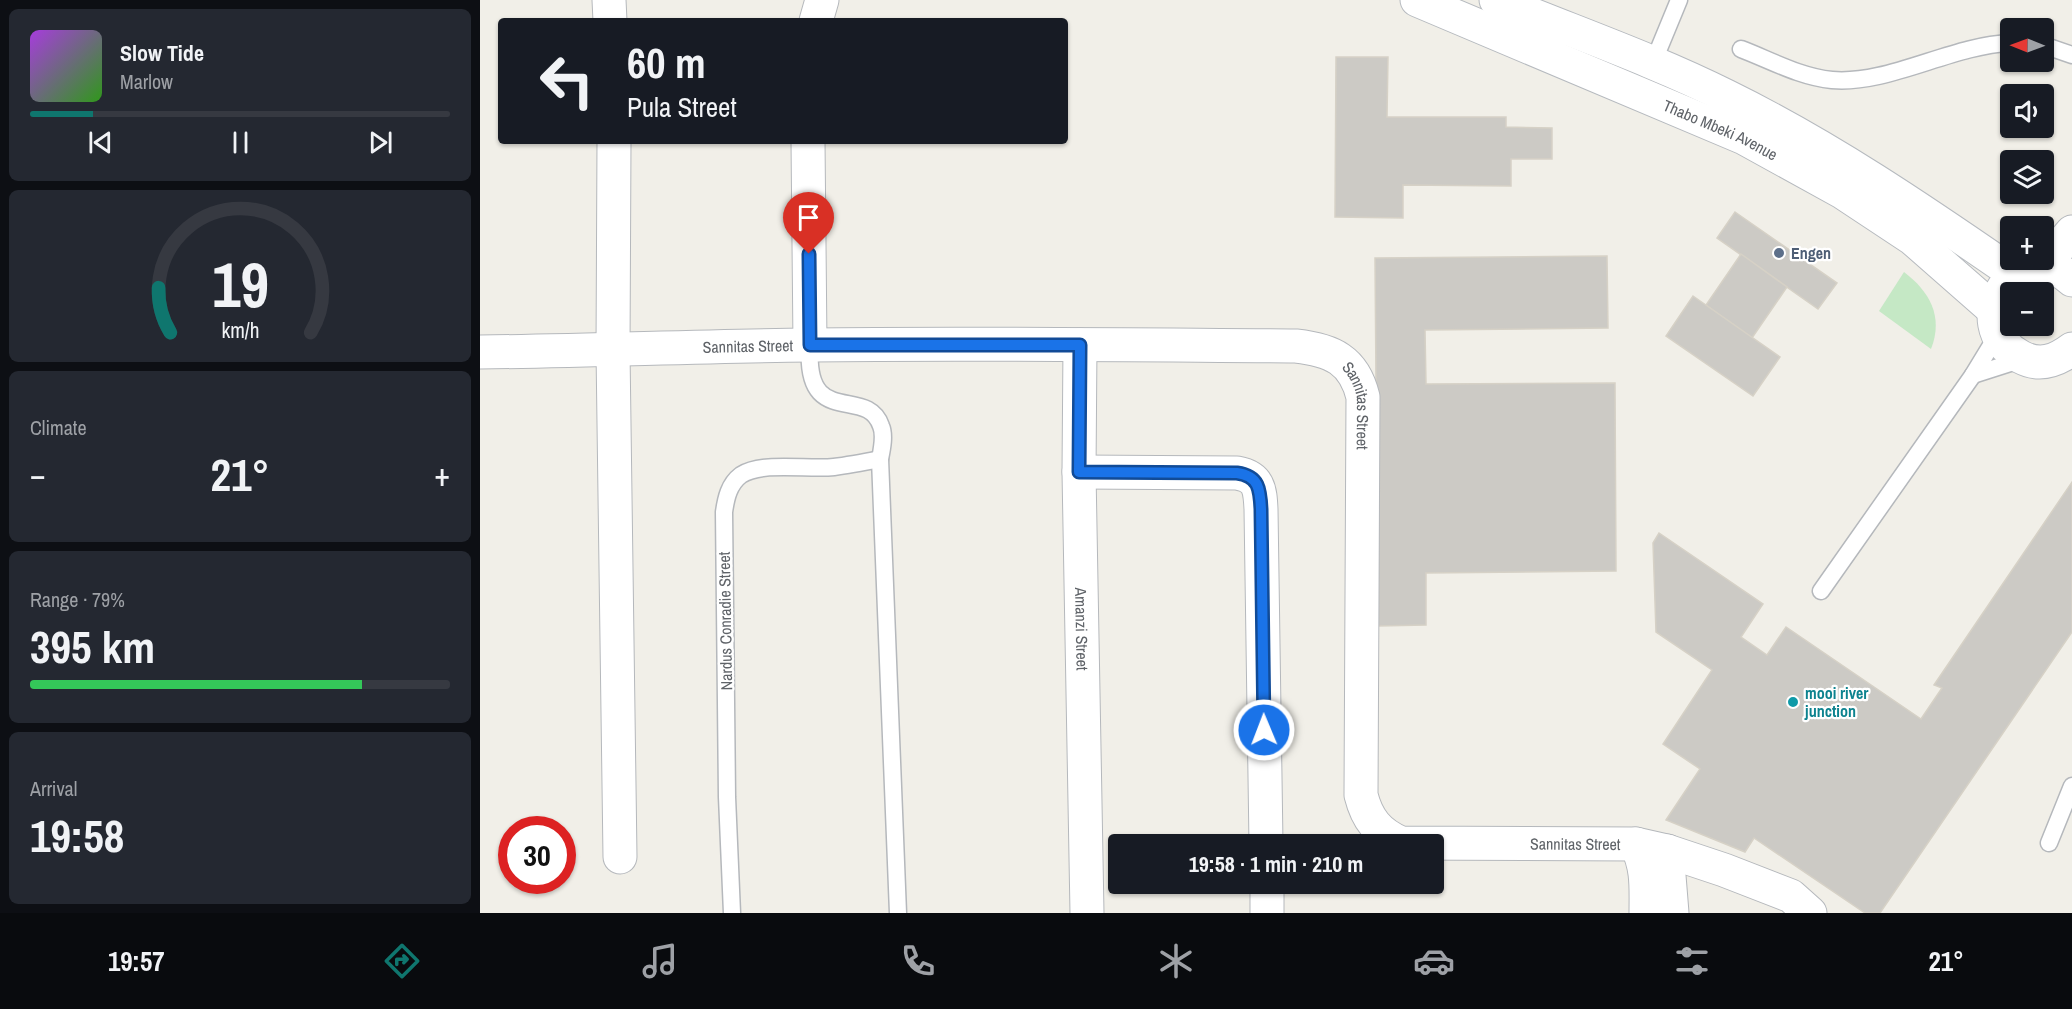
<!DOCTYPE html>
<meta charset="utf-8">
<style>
:root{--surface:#171b24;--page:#242831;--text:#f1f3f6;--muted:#9ea1a6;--line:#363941;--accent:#0f766e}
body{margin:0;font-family:"Archivo Narrow",sans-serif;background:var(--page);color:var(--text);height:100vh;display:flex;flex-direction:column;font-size:22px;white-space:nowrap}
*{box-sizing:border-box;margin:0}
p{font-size:20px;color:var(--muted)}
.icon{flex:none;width:33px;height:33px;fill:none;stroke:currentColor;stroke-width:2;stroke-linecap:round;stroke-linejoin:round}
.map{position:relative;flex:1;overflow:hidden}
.side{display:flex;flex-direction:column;gap:9px;padding:9px;background:#0d0f14;width:480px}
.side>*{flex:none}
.banner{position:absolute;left:18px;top:18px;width:570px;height:126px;border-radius:6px;box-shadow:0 2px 4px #0004;background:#171b24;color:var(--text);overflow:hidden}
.needle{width:39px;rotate:271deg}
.tools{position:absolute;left:1520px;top:18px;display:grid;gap:12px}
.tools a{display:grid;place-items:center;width:54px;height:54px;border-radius:6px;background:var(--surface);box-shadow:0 2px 4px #0004;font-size:30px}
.speed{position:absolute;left:18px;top:816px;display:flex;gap:12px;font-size:30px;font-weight:700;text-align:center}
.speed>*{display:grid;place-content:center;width:78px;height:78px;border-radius:50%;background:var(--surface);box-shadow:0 2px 4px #0004;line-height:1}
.speed .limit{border:9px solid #d22;background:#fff;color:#111}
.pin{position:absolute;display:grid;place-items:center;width:51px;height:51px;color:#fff;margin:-62px -26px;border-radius:50% 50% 50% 0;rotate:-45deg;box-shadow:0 0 6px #0007}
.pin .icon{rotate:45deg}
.me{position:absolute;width:66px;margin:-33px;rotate:359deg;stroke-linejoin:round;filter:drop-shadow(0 0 4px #0008)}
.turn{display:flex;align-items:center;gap:21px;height:126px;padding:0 30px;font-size:27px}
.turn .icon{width:78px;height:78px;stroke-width:2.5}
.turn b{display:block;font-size:42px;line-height:51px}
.big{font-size:45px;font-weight:700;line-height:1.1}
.side .widget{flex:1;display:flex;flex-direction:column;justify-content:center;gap:9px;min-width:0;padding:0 21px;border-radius:9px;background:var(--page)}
.side .dial{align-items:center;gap:0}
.dial svg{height:156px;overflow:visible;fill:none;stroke:var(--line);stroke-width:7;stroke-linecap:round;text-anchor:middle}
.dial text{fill:var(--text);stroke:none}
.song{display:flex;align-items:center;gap:18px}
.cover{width:72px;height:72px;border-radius:9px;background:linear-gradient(135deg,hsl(280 70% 55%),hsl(110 70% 35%))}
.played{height:6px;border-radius:3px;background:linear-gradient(90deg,var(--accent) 15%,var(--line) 15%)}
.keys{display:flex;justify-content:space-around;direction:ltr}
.heat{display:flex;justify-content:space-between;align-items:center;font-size:33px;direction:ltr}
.charge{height:9px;border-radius:4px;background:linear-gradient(90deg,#34c759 79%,var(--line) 0)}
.trip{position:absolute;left:628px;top:834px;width:336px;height:60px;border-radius:6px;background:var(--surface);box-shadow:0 2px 4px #0004;font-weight:700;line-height:60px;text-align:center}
.dock{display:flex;height:96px;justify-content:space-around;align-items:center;background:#090b0e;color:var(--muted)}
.dock .icon{width:42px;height:42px}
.dock .selected{color:var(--accent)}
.dock b{font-size:27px;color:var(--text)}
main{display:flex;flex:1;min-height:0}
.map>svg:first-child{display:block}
</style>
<main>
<section class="side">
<div class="widget">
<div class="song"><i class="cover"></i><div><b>Slow Tide</b><p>Marlow</p></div></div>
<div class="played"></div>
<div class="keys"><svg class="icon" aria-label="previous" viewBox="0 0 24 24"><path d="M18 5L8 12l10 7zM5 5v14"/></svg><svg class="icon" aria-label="pause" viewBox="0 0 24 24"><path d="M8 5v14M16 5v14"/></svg><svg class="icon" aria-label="next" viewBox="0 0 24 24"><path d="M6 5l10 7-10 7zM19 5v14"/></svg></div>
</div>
<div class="widget dial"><svg viewBox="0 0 100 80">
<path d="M14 69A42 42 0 1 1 86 69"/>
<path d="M14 69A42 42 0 0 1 8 46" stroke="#0f766e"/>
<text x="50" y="56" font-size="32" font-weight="700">19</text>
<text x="50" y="72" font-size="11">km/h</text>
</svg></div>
<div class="widget"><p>Climate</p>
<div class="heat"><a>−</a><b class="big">21°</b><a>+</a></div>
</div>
<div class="widget"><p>Range · 79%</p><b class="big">395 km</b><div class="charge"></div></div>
<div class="widget"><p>Arrival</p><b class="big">19:58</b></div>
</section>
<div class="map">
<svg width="1592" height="913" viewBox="0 0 1592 913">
<rect width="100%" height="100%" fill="#f1efe8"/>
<path fill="#c5e8c5" d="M1424 272C1449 291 1464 316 1451 349L1399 311Z"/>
<g fill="#cccac5" stroke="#d6d1c6" stroke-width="1.5">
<path d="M856 57H908L907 117H1026V127L1072 128V159H1031V186L923 185V218L855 217Z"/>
<path d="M1255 212 1357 283 1338 309 1237 238Z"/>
<path d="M1261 254 1307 287 1272 338 1226 305Z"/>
<path d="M1127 256 1128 328 945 330 946 384 1135 383 1136 571 946 573V625L898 626 895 258Z"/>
<path d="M1213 296 1300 357 1273 396 1186 336Z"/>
<path d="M1592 482V632L1400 913H1385L1274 838 1265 852 1186 820 1220 769 1183 744 1232 670 1176 632 1173 543 1179 533 1283 604 1261 637 1287 655 1306 627 1441 719 1462 688 1454 685Z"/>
</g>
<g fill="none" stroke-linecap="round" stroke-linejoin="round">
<g stroke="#b5b8bc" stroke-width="19">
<g id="lane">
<path d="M1563 45 1592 55"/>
<path d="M1261 49C1290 60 1320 77 1352 80 1408 85 1472 45 1530 43"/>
<path d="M1173 63 1199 0"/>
<path d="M1518 334 1493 375 1543 359"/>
<path d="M330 345C324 431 387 384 401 426 405 435 402 449 400 459L418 913"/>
<path d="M1341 591 1493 375"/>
<path d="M1569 843 1592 786"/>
<path d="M252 913 247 797 244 512C246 498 249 484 261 475 283 461 328 470 354 467 370 465 385 462 400 459"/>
</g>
</g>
<g stroke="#b5b8bc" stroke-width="35">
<g id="street">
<path d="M129 0 130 21"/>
<path d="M336 21 342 0"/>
<path d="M134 141 133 351 140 857"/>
<path d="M328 141 330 345"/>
<path d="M1562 267 1592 232"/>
<path id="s1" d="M600 345 599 472 607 913"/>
<path id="s2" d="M0 352C110 351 220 346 331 345 492 343 654 345 816 346 852 350 874 360 883 397L881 795C887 819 898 833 921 843L1156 844 1187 851 1244 870 1311 896 1330 913"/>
<path d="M599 472 757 473C779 477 780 489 781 509L786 844"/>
<path d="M1156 844C1168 868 1166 888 1166 913"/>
<path d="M1187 851 1192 913"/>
<path d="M787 884V913"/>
</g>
</g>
<g stroke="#b6babf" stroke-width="35">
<g id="secondary">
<path id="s3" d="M937 0 1264 138 1362 192 1433 239 1514 310"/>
<path d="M1016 0C1093 32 1172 59 1246 96 1348 146 1442 210 1536 275"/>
<path d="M1592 280C1541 232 1477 324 1541 357 1560 367 1576 361 1592 349"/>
</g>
</g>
<use href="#lane" stroke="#fff" stroke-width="16"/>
<use href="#street" stroke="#fff" stroke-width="33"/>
<use href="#secondary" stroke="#fff" stroke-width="33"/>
</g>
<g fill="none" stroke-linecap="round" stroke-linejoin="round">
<g stroke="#114b97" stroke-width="15">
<path id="route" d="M329 254 330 345H600L599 472 757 473C779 476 780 489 781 509L784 730"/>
</g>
<use href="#route" stroke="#1a73e8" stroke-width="10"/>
</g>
<circle fill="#5c6f8a" stroke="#fff" stroke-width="2" cx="1299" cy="253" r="6"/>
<circle fill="#0f9aa8" stroke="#fff" stroke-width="2" cx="1313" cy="702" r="6"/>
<g text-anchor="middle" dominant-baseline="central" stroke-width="4.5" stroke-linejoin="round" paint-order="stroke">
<g font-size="16" fill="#5f6368" stroke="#fff">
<text stroke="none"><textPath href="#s3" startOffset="330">Thabo Mbeki Avenue</textPath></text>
<text stroke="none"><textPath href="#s2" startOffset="268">Sannitas Street</textPath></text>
<text stroke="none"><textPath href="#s2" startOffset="915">Sannitas Street</textPath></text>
<text transform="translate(245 621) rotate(-91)">Nardus Conradie Street</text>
<text stroke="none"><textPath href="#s1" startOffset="284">Amanzi Street</textPath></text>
<text stroke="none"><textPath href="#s2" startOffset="1545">Sannitas Street</textPath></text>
</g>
<g font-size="16" font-weight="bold" fill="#4e5e75" stroke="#fff" text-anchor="start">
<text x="1311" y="253">Engen</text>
</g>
<g font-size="16" font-weight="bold" fill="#0d838f" stroke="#fff" text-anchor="start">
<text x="1325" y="693">mooi river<tspan x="1325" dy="18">junction</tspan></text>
</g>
</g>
</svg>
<div class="tools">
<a><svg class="needle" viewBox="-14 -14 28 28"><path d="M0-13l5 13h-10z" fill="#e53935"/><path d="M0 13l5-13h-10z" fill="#9ea1a6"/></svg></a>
<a><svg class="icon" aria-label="sound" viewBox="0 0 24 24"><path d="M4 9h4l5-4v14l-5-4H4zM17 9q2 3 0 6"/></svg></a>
<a><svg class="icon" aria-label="layers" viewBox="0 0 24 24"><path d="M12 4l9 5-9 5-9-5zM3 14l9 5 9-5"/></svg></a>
<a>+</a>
<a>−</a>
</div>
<div class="speed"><div class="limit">30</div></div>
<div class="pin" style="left:329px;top:254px;background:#d93025"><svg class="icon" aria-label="arrive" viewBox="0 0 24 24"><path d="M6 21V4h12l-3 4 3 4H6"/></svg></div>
<svg class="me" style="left:784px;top:730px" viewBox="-20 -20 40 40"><circle r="17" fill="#1a73e8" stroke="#fff" stroke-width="3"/><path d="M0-11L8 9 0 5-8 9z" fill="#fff"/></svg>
<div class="trip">19:58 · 1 min · 210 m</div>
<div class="banner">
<div class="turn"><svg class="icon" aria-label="left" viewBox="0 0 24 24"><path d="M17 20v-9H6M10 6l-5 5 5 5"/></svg><div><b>60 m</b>Pula Street</div></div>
</div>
</div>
</main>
<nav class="dock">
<b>19:57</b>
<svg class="icon selected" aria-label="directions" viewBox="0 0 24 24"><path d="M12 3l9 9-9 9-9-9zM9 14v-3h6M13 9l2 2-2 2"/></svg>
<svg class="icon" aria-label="music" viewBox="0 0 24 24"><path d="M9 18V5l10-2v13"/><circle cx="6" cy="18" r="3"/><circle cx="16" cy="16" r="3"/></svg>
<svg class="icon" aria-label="phone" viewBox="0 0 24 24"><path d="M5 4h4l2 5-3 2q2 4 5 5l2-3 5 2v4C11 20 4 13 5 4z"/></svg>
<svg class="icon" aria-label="climate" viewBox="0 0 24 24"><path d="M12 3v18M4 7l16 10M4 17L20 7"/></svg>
<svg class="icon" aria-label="car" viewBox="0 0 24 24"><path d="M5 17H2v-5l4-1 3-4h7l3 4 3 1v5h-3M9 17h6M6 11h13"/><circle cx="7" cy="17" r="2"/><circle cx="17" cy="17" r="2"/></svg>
<svg class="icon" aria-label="filters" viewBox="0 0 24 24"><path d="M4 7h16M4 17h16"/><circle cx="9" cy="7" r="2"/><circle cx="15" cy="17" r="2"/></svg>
<b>21°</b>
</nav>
